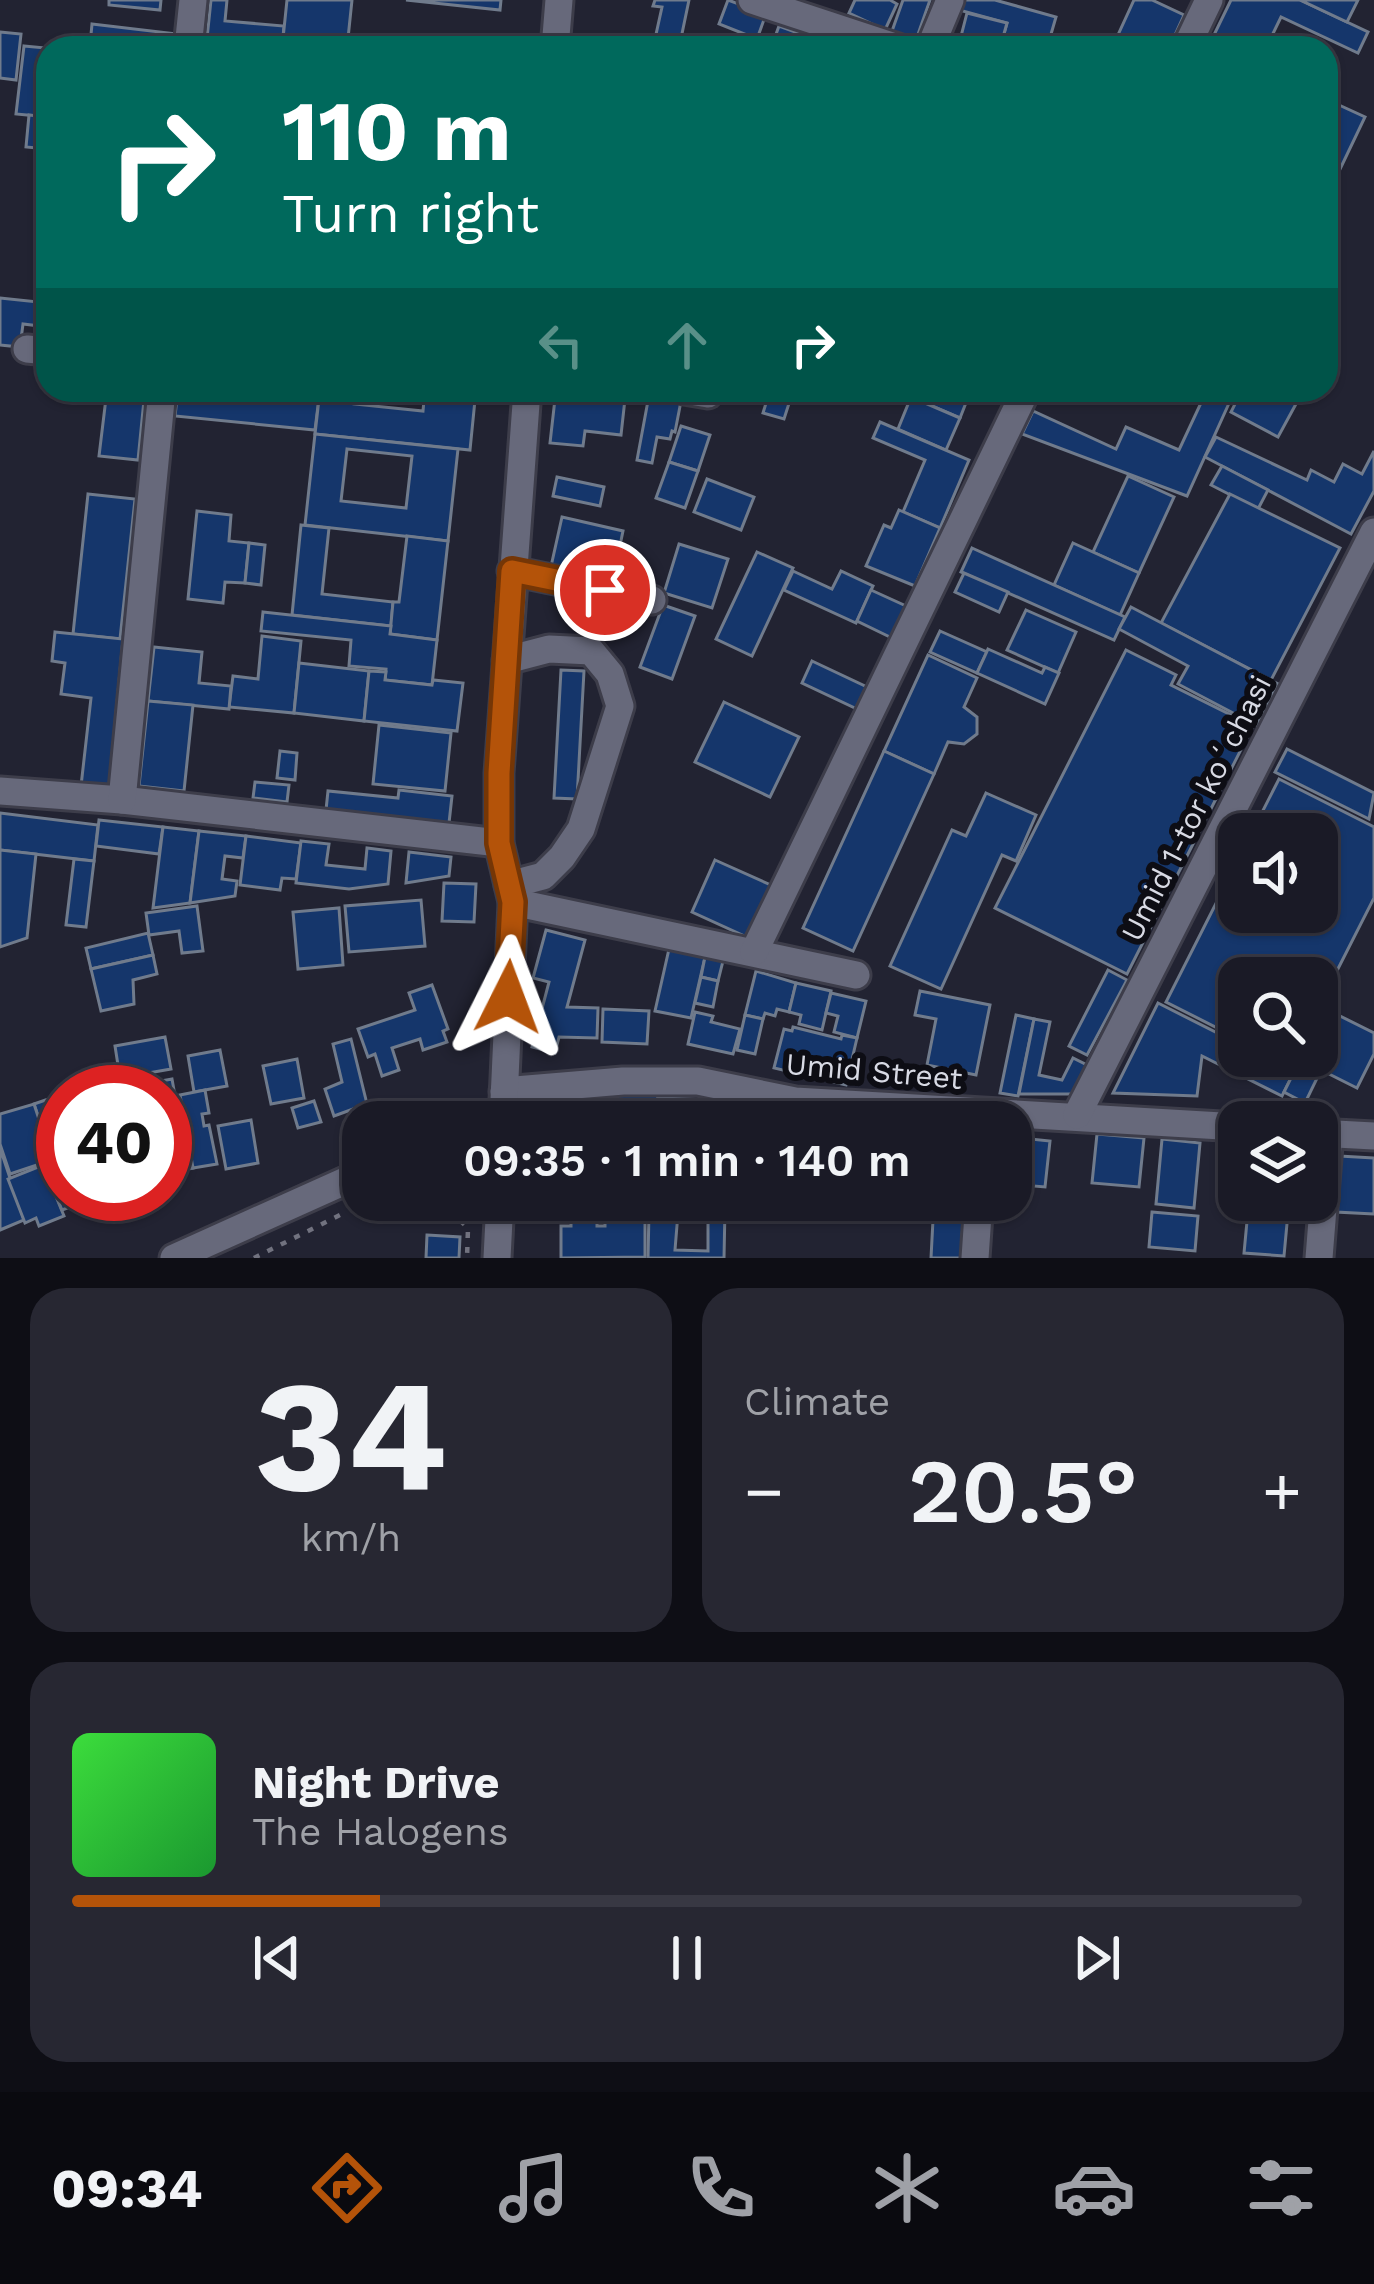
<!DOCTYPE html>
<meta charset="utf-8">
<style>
:root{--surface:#1a1a26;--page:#272732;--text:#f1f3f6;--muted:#9fa1a7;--line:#383843;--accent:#b45309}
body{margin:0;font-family:"Work Sans",sans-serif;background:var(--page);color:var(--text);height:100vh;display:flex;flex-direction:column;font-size:45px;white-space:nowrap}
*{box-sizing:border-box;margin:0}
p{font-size:39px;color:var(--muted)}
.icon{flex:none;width:66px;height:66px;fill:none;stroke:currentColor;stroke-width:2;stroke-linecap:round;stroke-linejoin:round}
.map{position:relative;height:1258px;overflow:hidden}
.side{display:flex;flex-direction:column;gap:30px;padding:30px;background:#0e0e15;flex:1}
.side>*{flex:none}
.hud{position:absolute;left:36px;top:36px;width:1302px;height:366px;border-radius:36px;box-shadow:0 3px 9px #0004,0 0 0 3px var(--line);background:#00695c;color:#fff;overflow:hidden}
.tools{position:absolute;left:1218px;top:813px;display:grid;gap:24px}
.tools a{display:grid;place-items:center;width:120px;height:120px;border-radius:24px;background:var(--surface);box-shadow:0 3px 9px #0004,0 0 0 3px var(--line);font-size:60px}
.speed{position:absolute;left:36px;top:1065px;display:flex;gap:24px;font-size:60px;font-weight:700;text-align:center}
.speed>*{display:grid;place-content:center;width:156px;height:156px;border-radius:50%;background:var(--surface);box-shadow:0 3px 9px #0004,0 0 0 3px var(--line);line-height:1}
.speed .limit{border:18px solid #d22;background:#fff;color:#111}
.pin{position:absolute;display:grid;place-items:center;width:102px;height:102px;color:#fff;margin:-51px;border:6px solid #fff;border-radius:50%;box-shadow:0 3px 12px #0007}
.me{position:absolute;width:132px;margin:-66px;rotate:3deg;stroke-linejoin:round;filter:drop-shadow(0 0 9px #0008)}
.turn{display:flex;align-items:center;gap:42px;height:252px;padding:0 48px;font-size:54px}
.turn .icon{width:156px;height:156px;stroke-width:2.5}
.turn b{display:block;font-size:84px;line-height:102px}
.lanes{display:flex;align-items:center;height:114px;padding:0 48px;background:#0003;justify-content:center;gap:60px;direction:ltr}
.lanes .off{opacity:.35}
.big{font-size:90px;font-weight:600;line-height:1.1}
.side .tile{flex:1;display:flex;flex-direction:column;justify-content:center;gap:18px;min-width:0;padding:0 42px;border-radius:36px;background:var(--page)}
.side .dial{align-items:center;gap:0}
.dial b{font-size:156px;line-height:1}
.song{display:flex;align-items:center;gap:36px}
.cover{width:144px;height:144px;border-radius:18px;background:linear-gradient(135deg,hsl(120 70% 55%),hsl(130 70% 35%))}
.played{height:12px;border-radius:6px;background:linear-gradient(90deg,var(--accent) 25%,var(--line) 25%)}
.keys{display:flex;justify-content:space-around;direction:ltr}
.heat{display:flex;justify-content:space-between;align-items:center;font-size:66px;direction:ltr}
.side .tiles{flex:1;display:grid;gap:30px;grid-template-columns:1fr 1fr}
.tile:last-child{grid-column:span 2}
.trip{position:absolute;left:342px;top:1101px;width:690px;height:120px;border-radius:36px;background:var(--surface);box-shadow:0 3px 9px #0004,0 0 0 3px var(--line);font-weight:600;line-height:120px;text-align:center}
.menu{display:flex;height:192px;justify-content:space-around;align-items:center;background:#0a0a0f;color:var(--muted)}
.menu .icon{width:84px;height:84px}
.menu .selected{color:var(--accent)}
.menu b{font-size:54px;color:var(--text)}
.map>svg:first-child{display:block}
</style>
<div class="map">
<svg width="1374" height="1258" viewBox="0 0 1374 1258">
<rect width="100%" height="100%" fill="#222332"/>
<g fill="#15366b" stroke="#707b8c" stroke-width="3" fill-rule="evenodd">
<path d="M109 0H161L160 10 109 5Z"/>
<path d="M211 0H227L225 21 284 26 282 48H206Z"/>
<path d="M287 0H352L347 48H282Z"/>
<path d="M406 0H501L500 10Z"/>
<path d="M655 0H689L679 48H653L662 7 653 6Z"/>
<path d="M728 0 766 14 757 39 719 24Z"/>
<path d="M855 0H890L897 4 885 30 849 13Z"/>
<path d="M903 0H930L916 40 892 31Z"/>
<path d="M961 0H995L1056 17 1047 48H1000L1007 23 959 10Z"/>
<path d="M1134 0H1152L1184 15 1169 48H1112Z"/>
<path d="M1231 0H1300L1368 32 1358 53 1281 17 1266 48H1221L1210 43Z"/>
<path d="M1300 0H1358L1347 22Z"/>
<path d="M967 13 1007 23 1000 48H958Z"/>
<path d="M92 24 177 34 175 48 90 45Z"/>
<path d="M779 26 798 33 792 48H771Z"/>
<path d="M0 32 21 34 16 80 0 78Z"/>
<path d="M24 46 46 48 43 70 48 71V117L16 114Z"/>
<path d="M1339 105 1365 117 1331 188 1326 186V132Z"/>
<path d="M29 115 48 117V149L26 147Z"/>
<path d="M0 298 48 303V327L23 324 20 347 0 345Z"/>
<path d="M107 390H145L138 460 99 456Z"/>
<path d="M178 390H320L315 430 175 416Z"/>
<path d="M320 390H355L354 404 423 411 425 390H476L470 450 315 434Z"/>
<path d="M556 390H626L621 435 585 431 583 446 550 443Z"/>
<path d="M650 390 682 396 675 432 672 431 670 439 657 437 652 463 637 460Z"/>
<path d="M770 390 793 391 784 419 763 413Z"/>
<path d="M914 390H971L960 418 911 397Z"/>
<path d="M1207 390H1235L1187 496 1022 434 1033 411 1116 449 1126 427 1179 450Z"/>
<path d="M1242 390H1300L1303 391 1278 437 1231 412Z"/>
<path d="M911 397 960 418 946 450 898 429Z"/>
<path d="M880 422 969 460 940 528 903 512 925 460 873 438Z"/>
<path d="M681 426 710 435 698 471 669 462Z"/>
<path d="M315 434 458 449 448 541 305 525ZM347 449 412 456 406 508 341 501Z"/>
<path d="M1216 437 1307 480 1311 470 1334 482 1343 464 1362 474 1374 451V491L1351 534 1205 457Z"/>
<path d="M669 462 698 471 685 508 656 498Z"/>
<path d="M1222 466 1268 490 1258 509 1211 485Z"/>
<path d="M1128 476 1174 497 1139 573 1093 552Z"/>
<path d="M557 477 604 487 600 506 553 496Z"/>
<path d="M707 479 754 497 741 530 694 512Z"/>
<path d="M88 494 135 499 120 639 73 634Z"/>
<path d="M1230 494 1340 548 1271 680 1161 623Z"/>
<path d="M899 510 940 528 915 586 866 566 884 525 891 528Z"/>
<path d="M197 511 231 515 229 541 249 543 245 583 225 582 223 603 188 599Z"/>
<path d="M562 517 623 531 612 584 550 571Z"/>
<path d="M301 525 329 528 322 594 393 602 391 626 292 615Z"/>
<path d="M407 536 448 541 437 640 390 634 393 602H399Z"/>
<path d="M249 543 265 545 261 585 245 583Z"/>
<path d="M1073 543 1139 573 1120 615 1054 585Z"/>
<path d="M679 544 728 559 712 608 664 593Z"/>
<path d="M972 548 1125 617 1114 640 961 572Z"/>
<path d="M757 552 793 568 752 656 716 639Z"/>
<path d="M793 571 832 589 841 571 873 586 856 623 784 590Z"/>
<path d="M964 573 1008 592 999 612 955 592Z"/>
<path d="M871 590 906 606 892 638 857 621Z"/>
<path d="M663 605 695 616 672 679 640 667Z"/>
<path d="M1131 607 1278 684 1256 725 1178 684 1188 666 1119 629Z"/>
<path d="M1026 610 1076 632 1058 673 1007 650Z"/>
<path d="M263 612 391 626 390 634 437 640 432 685 385 680 386 669 349 666 351 640 261 631Z"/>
<path d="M940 631 987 652 977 673 930 652Z"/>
<path d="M55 632 123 639 109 789 81 786 91 698 61 694 65 663 52 661Z"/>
<path d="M262 636 301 641 294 713 229 707 233 676 258 679Z"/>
<path d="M154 647 202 652 199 683 231 686 229 709 148 701Z"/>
<path d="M988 649 1042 673 1045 667 1059 673 1045 704 977 673Z"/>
<path d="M1126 650 1176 675 1171 685 1253 726 1127 974 995 908Z"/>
<path d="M928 655 977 678 964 707 977 717V734L964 744 948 742 934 774 884 751Z"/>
<path d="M812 661 867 687 857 709 802 683Z"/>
<path d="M299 663 369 671 364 721 294 713Z"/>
<path d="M561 670 584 671 577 799 554 798Z"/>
<path d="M369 671 386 672 385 680 432 685 433 680 463 683 457 731 364 721Z"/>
<path d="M148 701 193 705 184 791 139 786Z"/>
<path d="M724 702 799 737 770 797 695 762Z"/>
<path d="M379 725 451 733 445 791 373 784Z"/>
<path d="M1287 749 1374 793 1369 819 1275 772Z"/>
<path d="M280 751 297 753 295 780 277 778Z"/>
<path d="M884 751 934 774 853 951 803 928Z"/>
<path d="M1279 779 1374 827V898L1317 1010V978H1239V1039L1166 1002 1239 858V912H1317V834H1251Z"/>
<path d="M255 782 289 785 287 802 253 798Z"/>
<path d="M399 790 452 796 449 823 326 810 328 791 398 798Z"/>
<path d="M986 793 1036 815 1016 861 1002 855 941 989 890 966 952 830 966 836Z"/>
<path d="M0 813 98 825 94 861 0 850Z"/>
<path d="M99 820 163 827 159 854 96 846Z"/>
<path d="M163 827 199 831 190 903 153 908Z"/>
<path d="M199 831 246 836 243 858 225 856 222 879 237 881 235 896 190 903Z"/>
<path d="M246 836 301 843 296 879 282 878 280 890 240 885Z"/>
<path d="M301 841 329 844 326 865 365 869 367 848 391 851 388 884 349 889 296 883Z"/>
<path d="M0 850 36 854 27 938 0 947Z"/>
<path d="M409 852 451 857 449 876 406 883Z"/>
<path d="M74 859 94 861 86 927 66 925Z"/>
<path d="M715 860 773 886 749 938 692 912Z"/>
<path d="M444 883 476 884 474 922 442 921Z"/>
<path d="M421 900 425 946 349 952 345 906Z"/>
<path d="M197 906 203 951 182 953 179 931 149 935 146 913Z"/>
<path d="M339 908 343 965 298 969 293 912Z"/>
<path d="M546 930 585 940 567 1007 598 1008 597 1038 559 1037 555 1053 532 1047 549 982 533 978Z"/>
<path d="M148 933 153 955 91 969 86 948Z"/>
<path d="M669 949 705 957 691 1018 655 1011Z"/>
<path d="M153 955 157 974 133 980 134 1004 101 1011 91 969Z"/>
<path d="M705 957 723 961 718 981 701 977Z"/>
<path d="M1108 970 1127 980 1087 1055 1069 1046Z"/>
<path d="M756 971 796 983 789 1012 777 1009 775 1016 765 1013 763 1019 745 1015Z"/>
<path d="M701 977 718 981 713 1007 695 1003Z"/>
<path d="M796 983 831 991 822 1030 799 1024 801 1015 789 1012Z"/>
<path d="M432 985 448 1029 443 1031 447 1042 423 1050 420 1039 392 1048 399 1070 382 1076 375 1054 368 1057 358 1029 415 1010 409 993Z"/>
<path d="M920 991 990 1005 976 1075 927 1065 936 1019 915 1015Z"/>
<path d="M831 993 866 1001 857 1038 834 1032 838 1016 826 1013Z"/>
<path d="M1158 1003 1239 1044V1056H1263L1294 1072 1282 1096 1202 1056 1197 1096 1113 1093Z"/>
<path d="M603 1009 649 1011 647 1044 602 1042Z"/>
<path d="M1326 1009 1374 1033V1054L1357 1088 1321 1070 1305 1103 1284 1092 1302 1056H1317V1027Z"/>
<path d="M695 1012 713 1016 711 1022 740 1029 733 1054 688 1044Z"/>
<path d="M745 1015 763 1019 755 1054 737 1050Z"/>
<path d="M1016 1015 1034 1019 1018 1096 1000 1093Z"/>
<path d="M1034 1019 1050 1022 1039 1075 1062 1080 1073 1058 1087 1065 1073 1094H1019Z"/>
<path d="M793 1027 841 1039 842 1035 857 1038 846 1085 774 1068 784 1029 792 1031Z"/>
<path d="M165 1037 171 1069 120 1078 115 1046Z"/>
<path d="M351 1039 367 1104 334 1116 325 1089 342 1082 333 1044Z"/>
<path d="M220 1050 227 1086 194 1092 188 1056Z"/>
<path d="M297 1059 304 1098 271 1104 263 1066Z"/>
<path d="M172 1079 184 1146 188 1144 193 1168 165 1174V1092H140L139 1085Z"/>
<path d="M205 1090 209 1113 202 1114 204 1126 209 1125 217 1164 193 1168 180 1095Z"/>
<path d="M606 1090H658L657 1112 624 1111V1122H605Z"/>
<path d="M57 1096 63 1129 45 1137 34 1104Z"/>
<path d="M659 1098 713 1100 712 1122H658Z"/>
<path d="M314 1101 321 1122 298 1128 292 1108Z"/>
<path d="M728 1103 769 1113 767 1122H723Z"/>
<path d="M34 1104 50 1153 46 1162 10 1174 0 1144V1114Z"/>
<path d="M556 1104 587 1105V1122H555Z"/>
<path d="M251 1120 258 1163 226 1169 218 1126Z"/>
<path d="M1097 1134 1144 1138 1139 1187 1092 1183Z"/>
<path d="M1011 1137 1050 1141 1045 1187 1011 1184Z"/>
<path d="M1162 1139 1200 1143 1194 1208 1156 1204Z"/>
<path d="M0 1148 24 1220 0 1230Z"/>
<path d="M1339 1156 1374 1158V1214L1336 1212Z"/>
<path d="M43 1165 64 1216 39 1226 36 1218 25 1223 8 1179Z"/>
<path d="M63 1167V1194L99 1196 62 1210 47 1173Z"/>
<path d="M1249 1200 1289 1202 1284 1256 1244 1253Z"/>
<path d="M934 1201 964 1202 961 1258H931Z"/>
<path d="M708 1208H725L724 1258H648L649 1213H678L675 1250 708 1251Z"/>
<path d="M1152 1212 1198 1216 1195 1251 1149 1247Z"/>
<path d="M605 1214H645V1257L561 1258V1226H571V1216H597V1226H605Z"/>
<path d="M427 1235 460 1237 459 1258H426Z"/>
</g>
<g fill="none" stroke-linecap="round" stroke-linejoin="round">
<g stroke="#3d3d4a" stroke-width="33">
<g id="minor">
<path d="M752 0 898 48"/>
<path d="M188 48 193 0"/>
<path d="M555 48 559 0"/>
<path d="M930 48 950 0"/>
<path d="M1186 48 1209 0"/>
<path d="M27 349 48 351"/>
<path d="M684 390 708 394"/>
<path d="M512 571 652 600"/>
<path d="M507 660 549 649 591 651 610 674 620 706 581 829 562 857 543 876 509 885"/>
<path d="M0 791 122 800 499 843"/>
<path d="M122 800 162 390"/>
<path d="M513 902 856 975"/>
<path d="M754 952 1026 390"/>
<path d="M504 1091 623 1081H698L795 1101 1239 1127"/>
<path d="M1077 1115 1374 532"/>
<path d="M503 1122 513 902 499 843V773L527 390"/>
<path d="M1317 1133 1374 1136"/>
<path d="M174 1258 363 1173"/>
<path d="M497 1258 500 1200"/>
<path d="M975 1258 979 1200"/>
<path d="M1319 1258 1329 1133"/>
</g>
</g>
<g stroke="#71727f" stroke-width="4.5" stroke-dasharray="6 9" stroke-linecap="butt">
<path d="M438 1200 468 1228 467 1258"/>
<path d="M254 1258 346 1212"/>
</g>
<use href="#minor" stroke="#67697b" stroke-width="27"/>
</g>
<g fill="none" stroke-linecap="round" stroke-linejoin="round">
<g stroke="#753606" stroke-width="30">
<path id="route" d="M508 997 513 902 499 843V773L512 571 605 590"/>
</g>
<use href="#route" stroke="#b45309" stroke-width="21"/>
</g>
<g text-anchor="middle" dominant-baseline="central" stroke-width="12" stroke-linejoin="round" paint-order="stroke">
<g font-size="30" fill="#d8dae4" stroke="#0d0d14">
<text transform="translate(1196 808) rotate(-63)">Umid 1-tor koʻchasi</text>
<text transform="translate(874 1071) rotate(5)">Umid Street</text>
</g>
</g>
</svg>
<div class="tools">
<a><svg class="icon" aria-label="sound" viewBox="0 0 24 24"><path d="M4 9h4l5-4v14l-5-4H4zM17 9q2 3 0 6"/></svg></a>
<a><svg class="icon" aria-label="search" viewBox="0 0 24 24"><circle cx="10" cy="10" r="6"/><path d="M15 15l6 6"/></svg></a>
<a><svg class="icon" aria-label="layers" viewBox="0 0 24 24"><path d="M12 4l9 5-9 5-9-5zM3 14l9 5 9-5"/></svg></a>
</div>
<div class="speed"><div class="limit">40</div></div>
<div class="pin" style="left:605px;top:590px;background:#d93025"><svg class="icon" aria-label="arrive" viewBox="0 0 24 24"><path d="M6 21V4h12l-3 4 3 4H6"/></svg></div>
<svg class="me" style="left:508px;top:997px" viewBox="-20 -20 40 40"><path d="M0-17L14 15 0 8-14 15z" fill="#b45309" stroke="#fff" stroke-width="4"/></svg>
<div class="trip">09:35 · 1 min · 140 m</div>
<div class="hud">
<div class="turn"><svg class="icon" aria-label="right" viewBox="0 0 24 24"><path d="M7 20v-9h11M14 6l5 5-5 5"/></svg><div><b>110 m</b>Turn right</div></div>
<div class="lanes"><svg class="icon off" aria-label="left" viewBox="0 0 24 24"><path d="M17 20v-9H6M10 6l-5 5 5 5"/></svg><svg class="icon off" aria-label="ahead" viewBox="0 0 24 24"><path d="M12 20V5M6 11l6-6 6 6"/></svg><svg class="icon" aria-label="right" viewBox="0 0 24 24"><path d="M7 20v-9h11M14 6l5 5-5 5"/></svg></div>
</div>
</div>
<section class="side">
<div class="tiles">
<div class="tile dial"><b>34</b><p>km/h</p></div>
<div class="tile"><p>Climate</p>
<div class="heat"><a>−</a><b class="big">20.5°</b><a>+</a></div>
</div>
<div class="tile">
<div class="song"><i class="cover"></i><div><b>Night Drive</b><p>The Halogens</p></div></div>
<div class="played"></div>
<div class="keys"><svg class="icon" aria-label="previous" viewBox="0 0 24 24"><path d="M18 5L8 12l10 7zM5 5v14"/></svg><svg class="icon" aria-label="pause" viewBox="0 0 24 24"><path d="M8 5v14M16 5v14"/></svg><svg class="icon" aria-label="next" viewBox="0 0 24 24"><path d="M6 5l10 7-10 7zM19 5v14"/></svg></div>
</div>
</div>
</section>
<nav class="menu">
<b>09:34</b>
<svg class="icon selected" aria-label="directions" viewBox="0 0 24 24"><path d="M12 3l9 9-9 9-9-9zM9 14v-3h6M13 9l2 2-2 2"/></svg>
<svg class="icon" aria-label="music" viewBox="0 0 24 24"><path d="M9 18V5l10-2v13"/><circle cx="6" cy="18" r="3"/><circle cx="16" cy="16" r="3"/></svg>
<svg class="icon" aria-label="phone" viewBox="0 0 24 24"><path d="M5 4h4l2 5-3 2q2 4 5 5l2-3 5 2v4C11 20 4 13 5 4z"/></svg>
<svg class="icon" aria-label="climate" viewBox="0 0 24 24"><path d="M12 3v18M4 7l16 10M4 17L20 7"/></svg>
<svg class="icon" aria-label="car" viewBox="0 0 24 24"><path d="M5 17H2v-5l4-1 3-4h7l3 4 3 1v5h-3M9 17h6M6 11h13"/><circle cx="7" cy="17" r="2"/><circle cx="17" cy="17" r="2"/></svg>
<svg class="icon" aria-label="filters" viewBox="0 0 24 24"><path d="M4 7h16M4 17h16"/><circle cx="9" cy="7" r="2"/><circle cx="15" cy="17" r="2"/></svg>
</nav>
